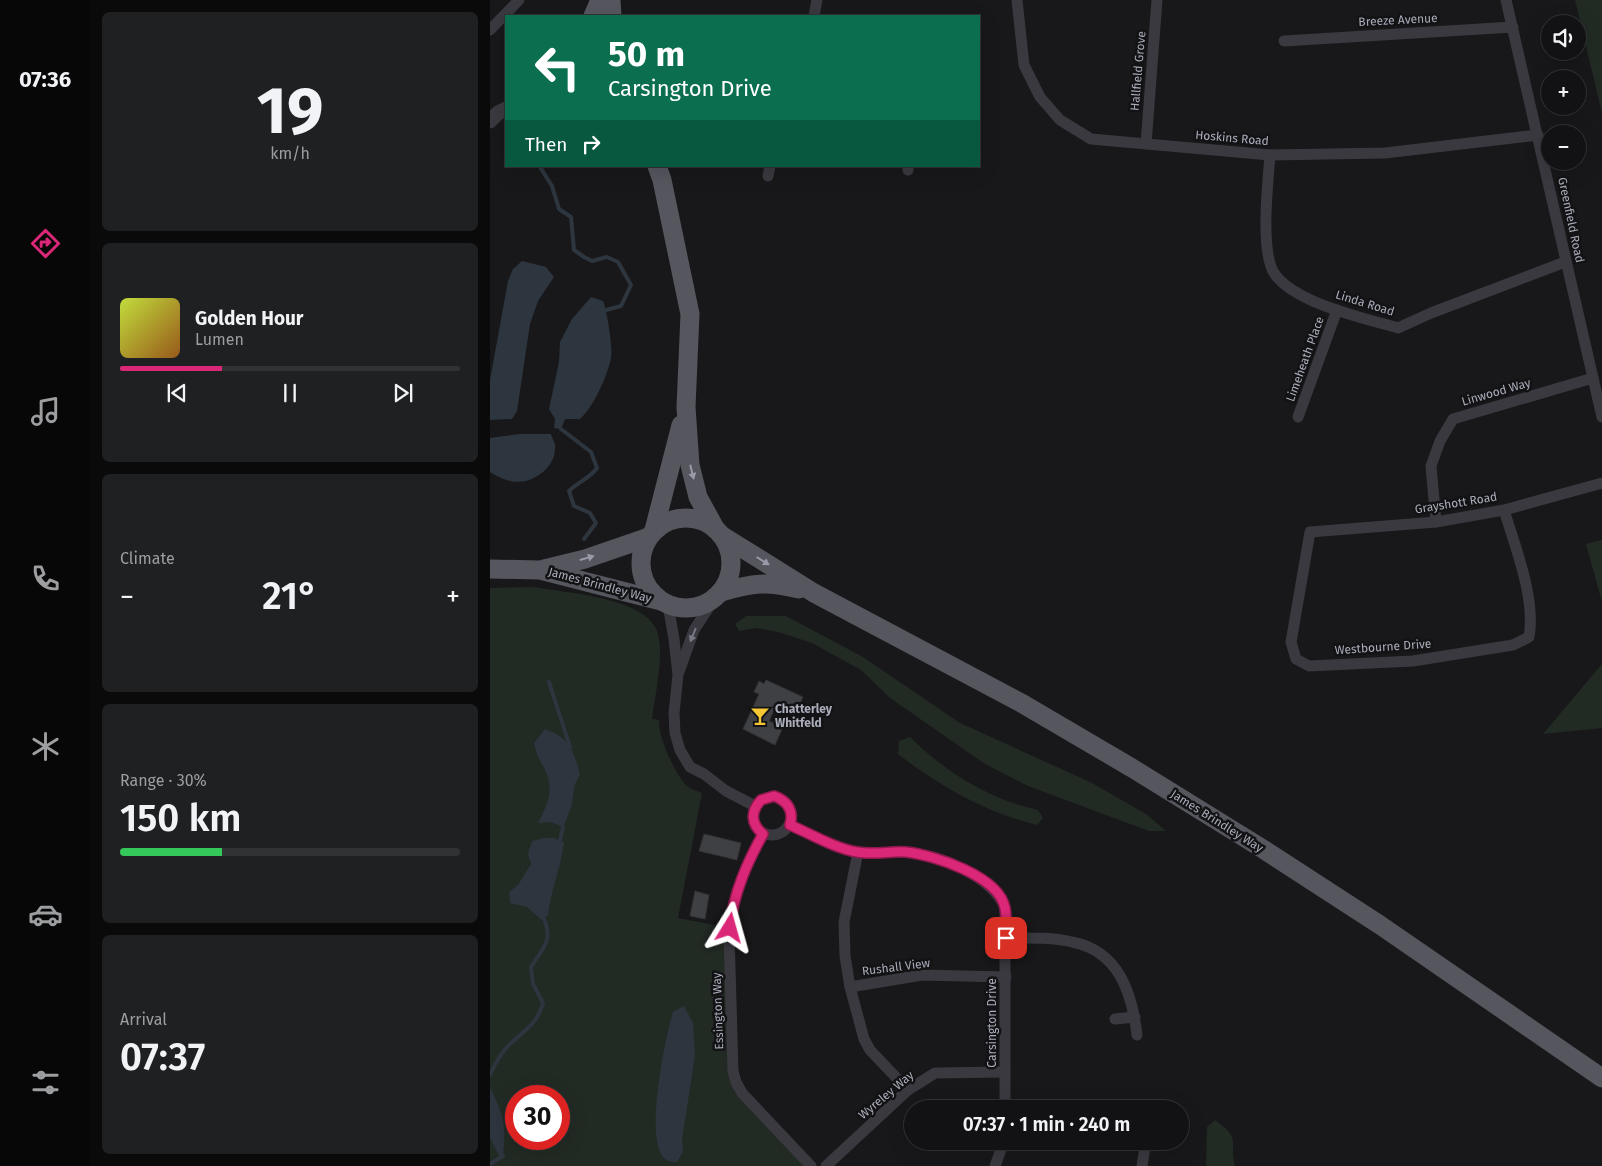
<!DOCTYPE html>
<meta charset="utf-8">
<style>
:root{--surface:#121214;--page:#1f2022;--text:#f1f3f6;--muted:#9c9ea0;--line:#313234;--accent:#db2777}
body{margin:0;font-family:"Fira Sans",sans-serif;background:var(--page);color:var(--text);height:100vh;display:flex;flex-direction:column;font-size:19px;white-space:nowrap}
*{box-sizing:border-box;margin:0}
p{font-size:16px;color:var(--muted)}
.icon{flex:none;width:28px;height:28px;fill:none;stroke:currentColor;stroke-width:2;stroke-linecap:round;stroke-linejoin:round}
.map{position:relative;flex:1;overflow:hidden}
.panel{display:flex;flex-direction:column;gap:12px;padding:12px;background:#0a0a0b;width:400px}
.panel>*{flex:none}
.top-card{position:absolute;left:15px;top:15px;width:475px;height:152px;border-radius:0px;box-shadow:0 5px 20px #0002,0 0 0 1px var(--line);background:#0b6e4f;color:#fff;overflow:hidden}
.buttons{position:absolute;left:1051px;top:15px;display:grid;gap:10px}
.buttons a{display:grid;place-items:center;width:45px;height:45px;border-radius:50%;background:var(--surface);box-shadow:0 5px 20px #0002,0 0 0 1px var(--line);font-size:25px}
.speed{position:absolute;left:15px;top:1085px;display:flex;gap:10px;font-size:25px;font-weight:700;text-align:center}
.speed>*{display:grid;place-content:center;width:65px;height:65px;border-radius:50%;background:var(--surface);box-shadow:0 5px 20px #0002,0 0 0 1px var(--line);line-height:1}
.speed .limit{border:8px solid #d22;background:#fff;color:#111}
.pin{position:absolute;display:grid;place-items:center;width:42px;height:42px;color:#fff;margin:-21px;border-radius:10px;box-shadow:0 2px 8px #0006}
.me{position:absolute;width:55px;margin:-28px;rotate:8deg;stroke-linejoin:round;filter:drop-shadow(0 0 4px #0008)}
.turn{display:flex;align-items:center;gap:18px;height:105px;padding:0 20px;font-size:22px}
.turn .icon{width:65px;height:65px;stroke-width:2.5}
.turn b{display:block;font-size:35px;line-height:42px}
.then{display:flex;align-items:center;height:48px;padding:0 20px;background:#0003;gap:10px;font-size:19px}
.big{font-size:38px;font-weight:600;line-height:1.1}
.panel .card{flex:1;display:flex;flex-direction:column;justify-content:center;gap:8px;min-width:0;padding:0 18px;border-radius:8px;background:var(--page)}
.panel .dial{align-items:center;gap:0}
.dial b{font-size:65px;line-height:1}
.song{display:flex;align-items:center;gap:15px}
.cover{width:60px;height:60px;border-radius:8px;background:linear-gradient(135deg,hsl(70 70% 55%),hsl(30 70% 35%))}
.played{height:5px;border-radius:2px;background:linear-gradient(90deg,var(--accent) 30%,var(--line) 30%)}
.keys{display:flex;justify-content:space-around;direction:ltr}
.heat{display:flex;justify-content:space-between;align-items:center;font-size:28px;direction:ltr}
.charge{height:8px;border-radius:4px;background:linear-gradient(90deg,#34c759 30%,var(--line) 0)}
.trip{position:absolute;left:414px;top:1100px;width:285px;height:50px;border-radius:25px;background:var(--surface);box-shadow:0 5px 20px #0002,0 0 0 1px var(--line);font-weight:600;line-height:50px;text-align:center}
main{display:flex;flex:1;min-height:0}
.dock{display:flex;flex-direction:column;width:90px;justify-content:space-around;align-items:center;background:#070708;color:var(--muted)}
.dock .icon{width:35px;height:35px}
.dock .current{color:var(--accent)}
.dock b{font-size:22px;color:var(--text)}
.map>svg:first-child{display:block}
</style>
<main>
<nav class="dock">
<b>07:36</b>
<svg class="icon current" aria-label="directions" viewBox="0 0 24 24"><path d="M12 3l9 9-9 9-9-9zM9 14v-3h6M13 9l2 2-2 2"/></svg>
<svg class="icon" aria-label="music" viewBox="0 0 24 24"><path d="M9 18V5l10-2v13"/><circle cx="6" cy="18" r="3"/><circle cx="16" cy="16" r="3"/></svg>
<svg class="icon" aria-label="phone" viewBox="0 0 24 24"><path d="M5 4h4l2 5-3 2q2 4 5 5l2-3 5 2v4C11 20 4 13 5 4z"/></svg>
<svg class="icon" aria-label="climate" viewBox="0 0 24 24"><path d="M12 3v18M4 7l16 10M4 17L20 7"/></svg>
<svg class="icon" aria-label="car" viewBox="0 0 24 24"><path d="M5 17H2v-5l4-1 3-4h7l3 4 3 1v5h-3M9 17h6M6 11h13"/><circle cx="7" cy="17" r="2"/><circle cx="17" cy="17" r="2"/></svg>
<svg class="icon" aria-label="filters" viewBox="0 0 24 24"><path d="M4 7h16M4 17h16"/><circle cx="9" cy="7" r="2"/><circle cx="15" cy="17" r="2"/></svg>
</nav>
<section class="panel">
<div class="card dial"><b>19</b><p>km/h</p></div>
<div class="card">
<div class="song"><i class="cover"></i><div><b>Golden Hour</b><p>Lumen</p></div></div>
<div class="played"></div>
<div class="keys"><svg class="icon" aria-label="previous" viewBox="0 0 24 24"><path d="M18 5L8 12l10 7zM5 5v14"/></svg><svg class="icon" aria-label="pause" viewBox="0 0 24 24"><path d="M8 5v14M16 5v14"/></svg><svg class="icon" aria-label="next" viewBox="0 0 24 24"><path d="M6 5l10 7-10 7zM19 5v14"/></svg></div>
</div>
<div class="card"><p>Climate</p>
<div class="heat"><a>−</a><b class="big">21°</b><a>+</a></div>
</div>
<div class="card"><p>Range · 30%</p><b class="big">150 km</b><div class="charge"></div></div>
<div class="card"><p>Arrival</p><b class="big">07:37</b></div>
</section>
<div class="map">
<svg width="1112" height="1166" viewBox="0 0 1112 1166">
<rect width="100%" height="100%" fill="#18181a"/>
<g fill="#222a24" fill-rule="evenodd">
<path d="M1085 0H1112V113Z"/>
<path d="M1112 540V602L1096 544Z"/>
<path d="M44 587C75 593 155 597 167 631 175 654 165 694 162 719L169 720C168 736 185 775 197 786 201 789 207 791 212 793L188 918 240 928 246 1082 321 1166H0V588ZM26 1096H69V1139H26Z"/>
<path d="M256 616H296L373 657 470 723 602 783 656 814 676 831H659L538 786 495 764 400 698 371 670 322 643 292 633 267 628 249 631 245 624Z"/>
<path d="M1112 664V728L1053 734Z"/>
<path d="M420 737C454 771 500 800 548 810L553 818 547 825C497 813 449 786 408 754L409 741Z"/>
<path d="M725 1120C752 1140 739 1139 745 1166H716L717 1127Z"/>
</g>
<g fill="#2d353f">
<path d="M32 261 56 267 64 277 48 301 40 324 27 411 22 419 0 420V380L18 281 23 269Z"/>
<path d="M101 297 113 301C117 311 123 347 121 358 117 377 104 406 90 419H75L71 429 64 428 65 419 59 409 69 362 70 342 82 319Z"/>
<path d="M29 434H61C62 438 66 444 65 448 65 458 60 466 53 472 36 486 18 484 0 472V438Z"/>
<path d="M55 729C80 738 84 751 90 775L85 784 81 808 73 827 61 822 48 823C59 802 65 788 53 766 48 757 46 753 44 743Z"/>
<path d="M54 838H64L74 842C71 867 61 890 58 915L52 920 37 907 20 903 19 892 28 885 41 864 38 854 42 841Z"/>
<path d="M194 1006 203 1023 205 1055 192 1140 193 1152 187 1162C182 1162 176 1161 173 1157 155 1136 175 1038 183 1012Z"/>
<path d="M0 1087C14 1117 16 1123 13 1156L10 1157 0 1138Z"/>
</g>
<g fill="none" stroke-linecap="round" stroke-linejoin="round">
<g stroke="#2d353f" stroke-width="4">
<path d="M50 167 62 186 69 209 81 217 84 250 94 257 102 261 117 257 128 262 141 285 131 306 116 310"/>
<path d="M71 429 101 452 107 468C99 479 89 481 79 491L84 506 100 513 106 523 94 539"/>
<path d="M59 682 80 747"/>
<path d="M70 840 73 827"/>
<path d="M0 1075C5 1064 10 1054 19 1045 34 1030 47 1025 53 1003L43 984 41 967C53 948 63 941 54 919"/>
<path d="M0 1164 13 1156"/>
</g>
</g>
<g fill="#3f4044" stroke="#323236">
<path d="M276 680 313 697 307 710 288 701 279 721 293 727 285 745 253 729 269 694 264 692 269 681 274 684Z"/>
<path d="M214 834 251 843 247 860 209 851Z"/>
<path d="M205 891 219 895 215 919 200 916Z"/>
</g>
<g fill="none" stroke-linecap="round" stroke-linejoin="round">
<g stroke="#39393f" stroke-width="11">
<path d="M527 0 534 65 550 97 570 120 601 139 780 155 895 153 1048 135"/>
<path d="M1016 0 1112 417"/>
<path d="M324 16 327 0"/>
<path d="M0 30 29 0"/>
<path d="M794 41 1023 27"/>
<path d="M656 144 667 0"/>
<path d="M780 155C778 182 770 250 784 273 804 303 874 318 908 328L941 313 1075 262"/>
<path d="M418 166V170"/>
<path d="M278 176 280 166"/>
<path d="M808 417 847 310"/>
<path d="M1014 510C1025 546 1046 599 1039 637L1023 645 923 661 819 666 806 659 801 642 820 532 946 522 1014 510 1112 483"/>
<path d="M946 522 941 466 950 441 963 419 1103 378"/>
<path d="M178 605 184 639 188 675 184 713 185 733 190 750 200 767 214 774 236 791 265 806"/>
<path d="M189 672 204 630 225 598"/>
<circle cx="282" cy="816" r="19"/>
<path d="M300 825C321 834 344 849 368 852 383 854 399 852 414 852 448 854 500 875 515 907V1109"/>
<path d="M273 834C256 865 242 897 239 933L243 1071 246 1082 252 1093 321 1166"/>
<path d="M368 852 354 922 355 956 360 987 374 1039 380 1050 418 1090"/>
<path d="M516 938C538 938 560 937 582 942 629 951 642 993 647 1035"/>
<path d="M360 987 432 975 516 977"/>
<path d="M625 1019 645 1017"/>
<path d="M336 1166 418 1090 445 1073 515 1072"/>
<path d="M505 1166 514 1141"/>
<path d="M652 1166 656 1141"/>
</g>
<path stroke="#39393f" stroke-width="15" d="M0 121 8 113 16 109"/>
<g stroke="#55565e" stroke-width="19">
<path d="M121 0 122 16"/>
<path d="M103 16 110 0"/>
<path d="M167 166 172 180 200 314 196 407 200 465 208 497 226 530"/>
<circle cx="196" cy="563" r="45"/>
<path d="M164 530 191 425"/>
<path d="M231 535 324 593 533 704 642 768 773 849 890 925 1112 1078"/>
<path d="M0 569 50 570 171 601"/>
<path d="M54 569 95 559 159 537"/>
<path d="M231 592C263 583 276 581 309 589"/>
</g>
</g>
<defs><path id="oneway-solid" d="M-6-.8H1V-3.2L6.5 0L1 3.2V.8H-6Z" transform="scale(1.25)"/></defs>
<g fill="#999ca8">
<use href="#oneway-solid" transform="translate(202 472) rotate(76)"/>
<use href="#oneway-solid" transform="translate(97 558) rotate(-16)"/>
<use href="#oneway-solid" transform="translate(273 561) rotate(32)"/>
</g>
<use fill="#777983" href="#oneway-solid" transform="translate(203 635) rotate(112)"/>
<g fill="none" stroke-linecap="round" stroke-linejoin="round">
<g stroke="#8e194d" stroke-width="12">
<path id="route" d="M240 928C243 894 257 863 273 834 261 824 260 812 271 800L284 796C298 801 304 811 300 825 321 834 344 848 367 852 383 855 400 851 416 852 444 855 509 876 515 908 517 917 516 928 516 938"/>
</g>
<use href="#route" stroke="#db2777" stroke-width="9"/>
</g>
<defs>
<g id="bar-bare" transform="scale(1.5)"><path d="M-6-5H6L.8 .8V4.5H3.5V6h-7V4.5H-.8V.8Z" fill="#f5c735" stroke="#131315" stroke-width="2.5" paint-order="stroke"/></g>
</defs>
<g fill-rule="evenodd">
<use href="#bar-bare" x="270" y="716"/>
</g>
<g text-anchor="middle" dominant-baseline="central" stroke-width="5" stroke-linejoin="round" paint-order="stroke">
<g font-size="12" fill="#aaadba" stroke="#131315">
<text transform="translate(908 20) rotate(-3)">Breeze Avenue</text>
<text transform="translate(648 71) rotate(-85)">Hallfield Grove</text>
<text transform="translate(742 138) rotate(5)">Hoskins Road</text>
<text transform="translate(1081 220) rotate(78)">Greenfield Road</text>
<text transform="translate(875 303) rotate(17)">Linda Road</text>
<text transform="translate(815 359) rotate(-70)">Limeheath Place</text>
<text transform="translate(1006 392) rotate(-16)">Linwood Way</text>
<text transform="translate(966 503) rotate(-9)">Grayshott Road</text>
<text transform="translate(110 585) rotate(15)">James Brindley Way</text>
<text transform="translate(893 647) rotate(-4)">Westbourne Drive</text>
<text transform="translate(727 821) rotate(32)">James Brindley Way</text>
<text transform="translate(406 967) rotate(-7)">Rushall View</text>
<text transform="translate(228 1011) rotate(-92)">Essington Way</text>
<text transform="translate(502 1023) rotate(-90)">Carsington Drive</text>
<text transform="translate(396 1095) rotate(-40)">Wyreley Way</text>
</g>
<g font-size="12" font-weight="bold" fill="#aaadba" stroke="#131315" text-anchor="start">
<text x="285" y="709">Chatterley<tspan x="285" dy="14">Whitfeld</tspan></text>
</g>
</g>
</svg>
<div class="buttons">
<a><svg class="icon" aria-label="sound" viewBox="0 0 24 24"><path d="M4 9h4l5-4v14l-5-4H4zM17 9q2 3 0 6"/></svg></a>
<a>+</a>
<a>−</a>
</div>
<div class="speed"><div class="limit">30</div></div>
<div class="pin" style="left:516px;top:938px;background:#d93025"><svg class="icon" aria-label="arrive" viewBox="0 0 24 24"><path d="M6 21V4h12l-3 4 3 4H6"/></svg></div>
<svg class="me" style="left:240px;top:928px" viewBox="-20 -20 40 40"><path d="M0-17L14 15 0 8-14 15z" fill="#db2777" stroke="#fff" stroke-width="4"/></svg>
<div class="trip">07:37 · 1 min · 240 m</div>
<div class="top-card">
<div class="turn"><svg class="icon" aria-label="left" viewBox="0 0 24 24"><path d="M17 20v-9H6M10 6l-5 5 5 5"/></svg><div><b>50 m</b>Carsington Drive</div></div>
<div class="then">Then<svg class="icon" aria-label="right" viewBox="0 0 24 24"><path d="M7 20v-9h11M14 6l5 5-5 5"/></svg></div>
</div>
</div>
</main>
